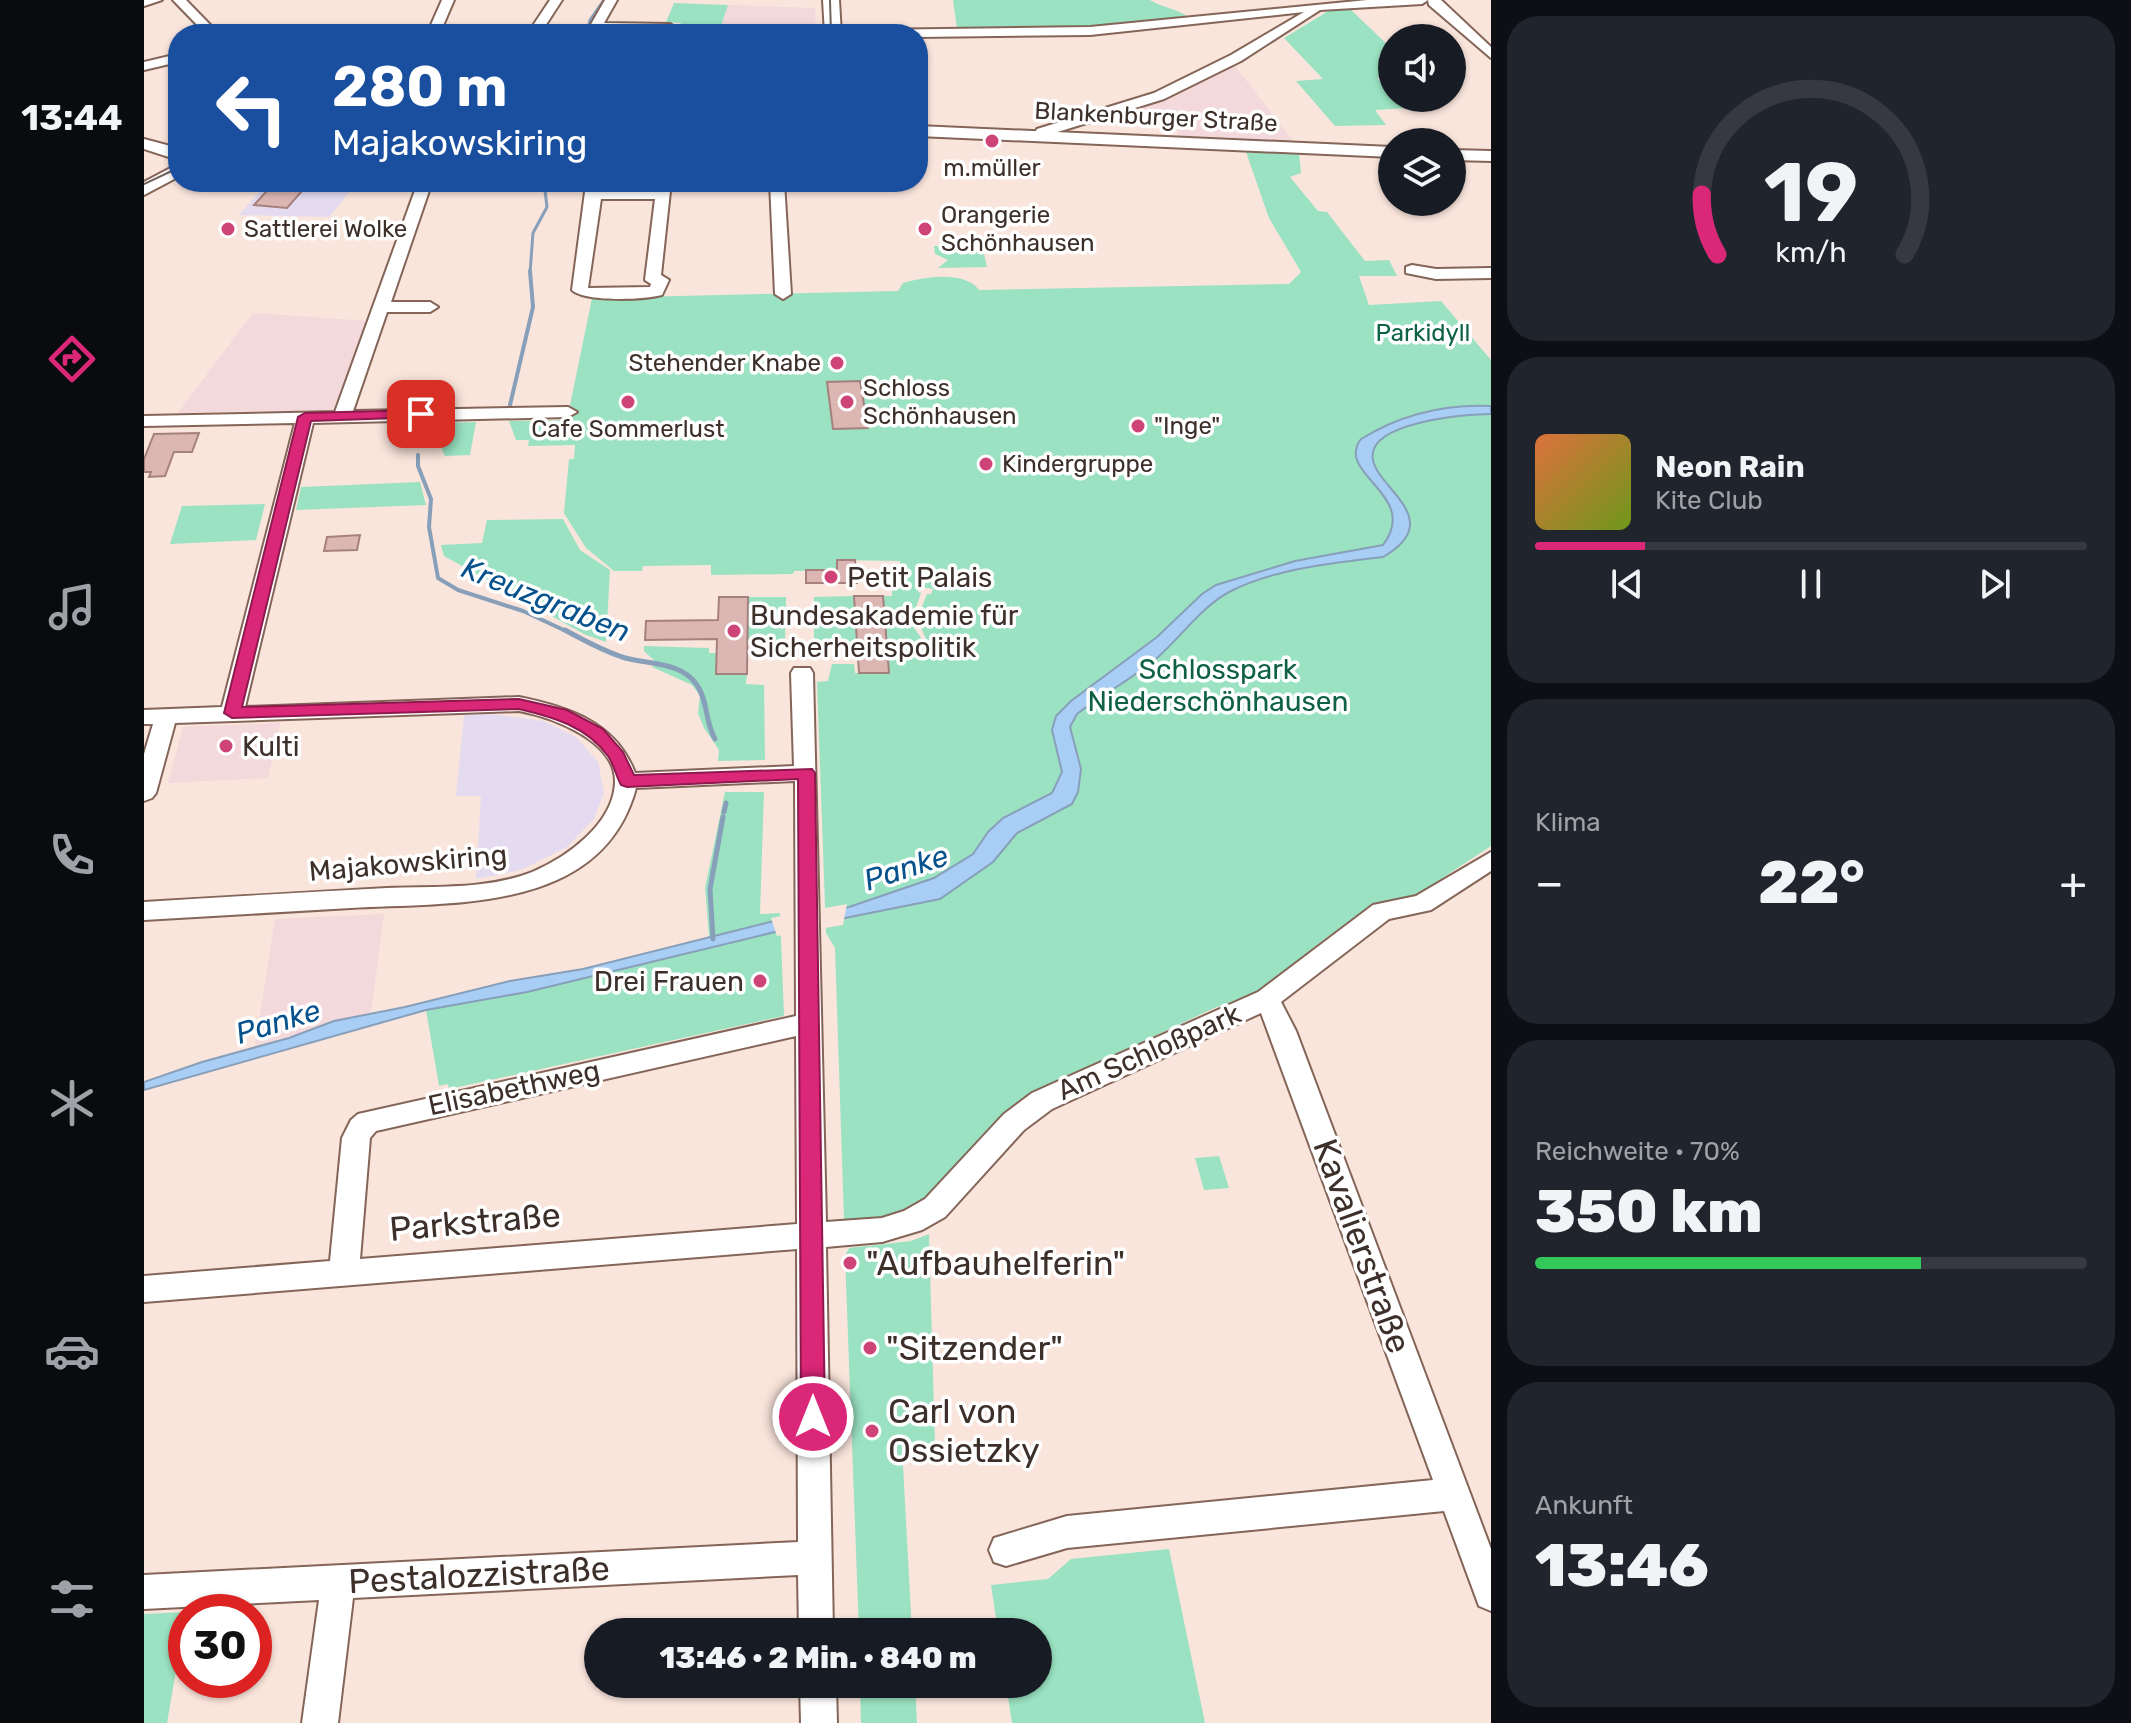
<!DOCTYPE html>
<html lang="de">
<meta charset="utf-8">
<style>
:root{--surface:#171b24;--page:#20242c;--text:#f1f3f6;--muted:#9ea1a6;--line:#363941;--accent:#db2777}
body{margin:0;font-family:Rubik,sans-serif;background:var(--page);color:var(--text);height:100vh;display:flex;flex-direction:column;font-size:30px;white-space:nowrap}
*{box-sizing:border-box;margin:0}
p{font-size:26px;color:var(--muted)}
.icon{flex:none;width:44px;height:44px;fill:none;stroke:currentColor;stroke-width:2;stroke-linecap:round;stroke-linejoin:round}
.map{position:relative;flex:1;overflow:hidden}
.sheet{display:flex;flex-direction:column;gap:16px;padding:16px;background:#0d0f14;width:640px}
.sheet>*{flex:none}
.banner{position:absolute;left:24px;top:24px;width:760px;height:168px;border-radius:32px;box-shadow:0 2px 6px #0004;background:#1a4fa0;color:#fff;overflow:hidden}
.controls{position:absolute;left:1234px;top:24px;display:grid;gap:16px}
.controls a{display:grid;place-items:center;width:88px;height:88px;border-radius:50%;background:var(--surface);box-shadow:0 2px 6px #0004;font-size:40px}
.speed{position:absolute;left:24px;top:1594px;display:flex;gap:16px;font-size:40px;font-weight:700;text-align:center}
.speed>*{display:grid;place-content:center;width:104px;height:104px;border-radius:50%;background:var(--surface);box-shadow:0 2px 6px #0004;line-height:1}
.speed .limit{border:12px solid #d22;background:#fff;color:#111}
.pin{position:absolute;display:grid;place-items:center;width:68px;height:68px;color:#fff;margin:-34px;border-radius:16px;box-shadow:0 4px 12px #0006}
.me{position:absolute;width:88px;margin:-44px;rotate:0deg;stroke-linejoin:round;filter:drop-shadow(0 0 6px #0008)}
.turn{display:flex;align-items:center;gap:28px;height:168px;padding:0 32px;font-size:36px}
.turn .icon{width:104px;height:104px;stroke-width:2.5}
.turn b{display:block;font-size:56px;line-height:68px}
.big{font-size:60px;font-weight:800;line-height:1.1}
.sheet .tile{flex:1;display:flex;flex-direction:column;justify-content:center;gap:12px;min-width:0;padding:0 28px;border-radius:32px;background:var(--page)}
.sheet .dial{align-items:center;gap:0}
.dial svg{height:208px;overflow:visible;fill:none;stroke:var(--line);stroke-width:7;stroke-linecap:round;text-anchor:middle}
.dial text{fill:var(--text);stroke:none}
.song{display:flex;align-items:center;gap:24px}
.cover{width:96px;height:96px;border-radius:12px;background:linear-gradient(135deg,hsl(20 70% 55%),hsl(80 70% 35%))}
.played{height:8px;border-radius:4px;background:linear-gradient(90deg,var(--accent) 20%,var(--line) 20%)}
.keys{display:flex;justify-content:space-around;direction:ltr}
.heat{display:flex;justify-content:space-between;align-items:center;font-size:44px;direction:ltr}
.charge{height:12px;border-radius:6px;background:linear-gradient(90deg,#34c759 70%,var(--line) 0)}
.trip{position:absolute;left:440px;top:1618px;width:468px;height:80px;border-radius:40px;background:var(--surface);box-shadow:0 2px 6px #0004;font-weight:800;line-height:80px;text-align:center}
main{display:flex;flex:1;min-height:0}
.menu{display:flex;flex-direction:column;width:144px;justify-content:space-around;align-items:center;background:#090b0e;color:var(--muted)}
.menu .icon{width:56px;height:56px}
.menu .selected{color:var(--accent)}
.menu b{font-size:36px;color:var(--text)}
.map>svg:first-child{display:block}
</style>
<main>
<nav class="menu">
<b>13:44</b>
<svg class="icon selected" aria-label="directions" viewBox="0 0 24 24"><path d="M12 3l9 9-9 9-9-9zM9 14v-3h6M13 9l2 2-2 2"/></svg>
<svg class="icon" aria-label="music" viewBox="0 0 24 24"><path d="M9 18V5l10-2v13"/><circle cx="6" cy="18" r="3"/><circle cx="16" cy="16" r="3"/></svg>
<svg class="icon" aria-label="phone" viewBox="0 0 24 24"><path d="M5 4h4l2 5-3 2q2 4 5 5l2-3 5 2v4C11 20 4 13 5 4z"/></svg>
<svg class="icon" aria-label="climate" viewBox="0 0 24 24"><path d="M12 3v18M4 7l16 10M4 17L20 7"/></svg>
<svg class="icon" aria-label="car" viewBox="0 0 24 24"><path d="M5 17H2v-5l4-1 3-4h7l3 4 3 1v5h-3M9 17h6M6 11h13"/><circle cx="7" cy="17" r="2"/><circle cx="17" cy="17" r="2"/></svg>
<svg class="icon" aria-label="filters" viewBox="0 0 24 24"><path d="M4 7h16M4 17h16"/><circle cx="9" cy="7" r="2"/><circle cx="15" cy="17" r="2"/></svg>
</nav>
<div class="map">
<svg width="1347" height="1723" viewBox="0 0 1347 1723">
<rect width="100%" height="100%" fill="#fae5dc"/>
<g fill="#e4dbf1">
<path d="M124 182H214L185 217 95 215Z"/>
<path d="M346 714 400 721 432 737 454 762 460 793 450 819 423 847 377 870 332 879 337 796H312L320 715Z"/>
</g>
<g fill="#f3d8dc">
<path d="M584 5 671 8 672 29H576Z"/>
<path d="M1091 66 1150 142 1034 136 1033 128 1013 127 993 108 1027 98Z"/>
<path d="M109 313 224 321 189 410 34 413Z"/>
<path d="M136 723 124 778 24 783 39 727Z"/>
<path d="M240 914 227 1012 111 1047 131 919Z"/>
</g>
<g fill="#9ae2c1">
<path d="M809 0H1006C1019 8 1032 8 1044 17L942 28 813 29Z"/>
<path d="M530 3 584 5 576 29 536 27 537 23 522 22Z"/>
<path d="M1205 8 1248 49V76L1233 78 1248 93V98H1253L1263 108 1231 110 1242 125 1191 126 1152 81 1179 79 1140 38 1186 10Z"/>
<path d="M1102 152 1155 153 1157 173 1146 177 1174 211 1183 212 1221 261 1245 260 1253 276H1215L1225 305 1297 301 1347 360V846L1274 894 1230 907 1183 937 1114 992 1068 1009 894 1091 779 1204C754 1218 728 1218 700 1220L691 948 682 933 673 682 684 681 688 664H710L711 673H745L743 648 787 650 773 619 783 594H787L789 589 776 587 774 592 777 593 769 616 741 619 739 596H748V582H758L756 561 694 560 693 570 650 571 649 574 567 575V565L499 566 498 571H470L442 548 420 513 425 459H430L431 445 384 446 385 440H372L365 421 423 420 448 298 754 291 759 283C779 277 821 270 835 290L1145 284 1157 272 1125 218Z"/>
<path d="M838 245 843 267 794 268 804 260 791 254 790 246Z"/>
<path d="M332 422 326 455 301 456 286 423Z"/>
<path d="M276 482 282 505 152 510 157 487Z"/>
<path d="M121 504 112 540 26 544 38 506Z"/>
<path d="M419 519 436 550 466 570 462 642 440 634 300 556 297 545 338 543 343 520Z"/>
<path d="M710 596 713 643H670V597Z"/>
<path d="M604 597H642L641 641H603Z"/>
<path d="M741 622H766L780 642 743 644Z"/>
<path d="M500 646 565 648V653H573L572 674H603L602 684 620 685 621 760 574 761 575 750 560 728 554 713 556 696 548 685 508 667 513 663 500 651Z"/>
<path d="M581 792H620L616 914 636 913 640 1016 305 1089 304 1084 295 1086 282 1010 383 992 557 950 565 936 561 888Z"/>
<path d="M1075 1156 1085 1188 1060 1190 1051 1158Z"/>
<path d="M785 1234 791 1446 758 1447 768 1632H715L701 1256 705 1248 767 1241Z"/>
<path d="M1025 1549 1061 1723H868L862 1684H894V1632H854L847 1585 904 1579 927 1559Z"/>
<path d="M42 1612 23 1723H0V1614Z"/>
<path d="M716 1684H771L773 1723H717Z"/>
</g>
<path fill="#a8cef6" stroke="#889fb9" stroke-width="2" d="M1347 406V414C1323 414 1221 422 1229 460 1234 489 1303 520 1239 557 1190 563 1128 569 1085 592 1056 608 1037 637 1013 658 988 679 959 694 933 714L926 727 937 769 934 792 928 804 873 833 849 862 796 899 631 932 383 992 282 1010 0 1090V1082L58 1062 145 1038 190 1021 261 1007 366 981 439 969 630 921 705 907 790 878 829 854 844 832 859 818 908 793 918 772 908 730 912 716 927 701 1013 637 1058 594 1072 585 1151 561 1239 545C1277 495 1190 474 1217 439 1256 415 1301 404 1347 406Z"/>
<path fill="#fae5dc" d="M703 904 699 925 633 936 627 918Z"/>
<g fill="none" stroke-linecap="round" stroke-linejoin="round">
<g stroke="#889fb9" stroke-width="3">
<path d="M443 34 446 20 460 0"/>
<path d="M386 273 389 233 403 207 400 182"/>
</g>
<g stroke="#889fb9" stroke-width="4">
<path d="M366 405 389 307 386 271"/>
<path d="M274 455V466L287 499 285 527 294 578 314 590 379 611 424 632"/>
</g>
<g stroke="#889fb9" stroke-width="5">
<path d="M421 630C439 640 458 650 478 657 503 665 537 661 553 685 564 701 561 722 571 739"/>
<path d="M580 812 582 803"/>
<path d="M569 939 566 889 579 817"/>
</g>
</g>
<g fill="#dcb6b2" stroke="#a5817e" stroke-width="2">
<path d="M131 182H166L143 208 110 205Z"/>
<path d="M716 381 724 428 689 429 683 382Z"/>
<path d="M55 433 48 452H30L21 476 5 477 7 472H0V459L10 434Z"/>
<path d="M216 535 213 550 180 551 183 537Z"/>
<path d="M693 560H711L713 583H662V570H693Z"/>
<path d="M710 596H739L745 673H715Z"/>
<path d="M575 597H604L603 674H572L573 639 501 640 502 621 574 620Z"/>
</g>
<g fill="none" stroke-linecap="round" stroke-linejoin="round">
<g stroke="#846558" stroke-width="4">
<g id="minor">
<path d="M0 0H18L0 6Z"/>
<path d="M29 0H42L75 34H62Z"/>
<path d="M298 0H310L298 28 388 27 406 0H418L396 34H283Z"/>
<path d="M461 0H473L460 23 526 24 532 28 526 32 448 29 446 26Z"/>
<path d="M1223 0H1284L1278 4 1176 10 1097 61 1020 99 904 135 896 140 889 136 893 129 1010 93 1087 55 1160 12 946 35 774 37V34H717L723 30 946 27Z"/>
<path d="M1284 0H1297L1347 47V58L1285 5Z"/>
<path d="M34 54V62L0 70V62Z"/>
<path d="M274 182H288L247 302H286L294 307 286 312H243L209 411 424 407 433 412 424 417 169 423 101 707 375 697C424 707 472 722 491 773L650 766 647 673 650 668H666L669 673 682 1222 738 1218 760 1211 781 1199 860 1114 888 1093 1114 992 1229 905 1272 896 1347 852V871L1287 910 1245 919 1137 1002 1152 1031 1347 1549V1611L1335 1606 1300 1511 923 1548 862 1566 850 1562 845 1550 850 1538 923 1516 1289 1480 1117 1013 908 1109 880 1130 801 1217 778 1230 738 1242 682 1247 689 1632H655L654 1575 209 1598 194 1723H158L175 1600 0 1609V1575L654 1542 653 1249 0 1302V1276L186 1261 198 1138 207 1120 214 1114 652 1016 651 781 492 788C458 914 308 902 207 908 138 912 69 916 0 920V902C81 897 162 892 243 888 291 886 342 890 388 872 422 858 470 824 471 782 472 740 407 717 375 711L31 723 12 793 8 798 0 801V754L9 724H0V710L78 707 151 423 0 426V416L191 412ZM652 1036 653 1224 216 1259 226 1138 232 1131Z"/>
<path d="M513 182H527L517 275 525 280 518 295C499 300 441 302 428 290L441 192 512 191ZM457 199H511L501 280 507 284 506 287 444 288Z"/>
<path d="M626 182H640L647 294 639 299 631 294Z"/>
<path d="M1268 265 1292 269 1347 268V278L1292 279 1262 273V267Z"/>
<path d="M656 1684H692L693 1723H657Z"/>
</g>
</g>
<g stroke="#846558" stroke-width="4">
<g id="major">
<path d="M679 0H695L697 34H681Z"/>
<path d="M774 126 1248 147V157L774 136Z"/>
<path d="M0 139 34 148V160L0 149Z"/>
<path d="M1308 150 1347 151V161L1308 160Z"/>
<path d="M34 164V177L0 195V182Z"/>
</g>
</g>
<use href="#minor" fill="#fff" fill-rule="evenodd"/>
<use href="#major" fill="#fff" fill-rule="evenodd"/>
<g stroke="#71625b" stroke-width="2">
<path d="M686 0 687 34"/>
<path d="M0 184 34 168"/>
</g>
</g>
<path fill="#db2777" stroke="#8e194d" stroke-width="2" d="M277 410 284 414 282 417 167 421 98 707 375 699 423 710 459 729 479 752 490 775 668 769 671 773 681 1417 678 1425 669 1428 661 1425 657 1417 654 779 483 787 477 785C472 776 470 765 464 756 442 726 409 717 375 709L88 718 80 713 154 417 161 413Z"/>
<g fill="#cf4477" stroke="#fff" stroke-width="3">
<circle cx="848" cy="141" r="8"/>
<circle cx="84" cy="229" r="8"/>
<circle cx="781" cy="229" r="8"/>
<circle cx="693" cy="363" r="8"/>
<circle cx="484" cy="402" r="8"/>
<circle cx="703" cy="402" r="8"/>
<circle cx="994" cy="426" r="8"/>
<circle cx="842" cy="464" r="8"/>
<circle cx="687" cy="577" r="8"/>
<circle cx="590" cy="631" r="8"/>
<circle cx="82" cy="746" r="8"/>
<circle cx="616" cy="981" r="8"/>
<circle cx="706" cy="1263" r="8"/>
<circle cx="726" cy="1348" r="8"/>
<circle cx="728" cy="1431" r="8"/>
</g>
<g text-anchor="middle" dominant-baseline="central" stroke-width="7" stroke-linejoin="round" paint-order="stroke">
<g font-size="24" fill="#3d302a" stroke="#fff">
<text transform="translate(1012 117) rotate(3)">Blankenburger Straße</text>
</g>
<g font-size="24" fill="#3d302a" stroke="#fff" text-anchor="start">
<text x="848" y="168" text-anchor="middle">m.müller</text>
<text x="797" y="215">Orangerie<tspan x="797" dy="28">Schönhausen</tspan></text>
<text x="100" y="229">Sattlerei Wolke</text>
<text x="677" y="363" text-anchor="end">Stehender Knabe</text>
<text x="719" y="388">Schloss<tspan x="719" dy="28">Schönhausen</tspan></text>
<text x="1010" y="426">"Inge"</text>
<text x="484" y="429" text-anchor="middle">Cafe Sommerlust</text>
<text x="858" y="464">Kindergruppe</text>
</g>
<g font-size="24" fill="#0e6144" stroke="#fff">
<text x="1279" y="333">Parkidyll</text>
</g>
<g font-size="28" fill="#3d302a" stroke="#fff" text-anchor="start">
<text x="703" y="577">Petit Palais</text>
<text x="606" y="615">Bundesakademie für<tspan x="606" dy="32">Sicherheitspolitik</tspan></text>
<text x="98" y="746">Kulti</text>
<text x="600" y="981" text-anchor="end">Drei Frauen</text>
</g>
<g font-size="28" fill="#0e6144" stroke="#fff">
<text x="1074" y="669">Schlosspark<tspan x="1074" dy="32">Niederschönhausen</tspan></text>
</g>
<g font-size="28" fill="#3d302a" stroke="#fff">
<text transform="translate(264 863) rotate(-5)">Majakowskiring</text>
<text transform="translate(1005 1052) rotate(-24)">Am Schloßpark</text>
<text transform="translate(370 1088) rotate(-12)">Elisabethweg</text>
</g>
<g font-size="30" font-style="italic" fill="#07528d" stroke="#fff">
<text transform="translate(402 600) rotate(22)">Kreuzgraben</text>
<text transform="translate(762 868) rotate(-18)">Panke</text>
<text transform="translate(134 1022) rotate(-17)">Panke</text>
</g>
<g font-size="34" fill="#3d302a" stroke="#fff">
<text transform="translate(331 1222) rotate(-5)">Parkstraße</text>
<text transform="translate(1218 1246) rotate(70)">Kavalierstraße</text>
<text transform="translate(335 1575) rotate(-3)">Pestalozzistraße</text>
</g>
<g font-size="34" fill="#3d302a" stroke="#fff" text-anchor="start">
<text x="722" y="1263">"Aufbauhelferin"</text>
<text x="742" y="1348">"Sitzender"</text>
<text x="744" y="1411">Carl von<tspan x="744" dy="39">Ossietzky</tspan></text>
</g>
</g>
</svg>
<div class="controls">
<a><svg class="icon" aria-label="sound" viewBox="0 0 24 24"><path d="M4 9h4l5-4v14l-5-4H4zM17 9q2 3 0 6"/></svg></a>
<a><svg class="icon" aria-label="layers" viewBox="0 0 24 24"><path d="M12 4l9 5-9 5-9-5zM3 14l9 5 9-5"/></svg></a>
</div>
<div class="speed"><div class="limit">30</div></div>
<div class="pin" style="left:277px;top:414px;background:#d93025"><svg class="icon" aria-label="arrive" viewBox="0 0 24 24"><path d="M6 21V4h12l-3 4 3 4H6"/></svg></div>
<svg class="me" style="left:669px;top:1417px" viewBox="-20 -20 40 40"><circle r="17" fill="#db2777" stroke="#fff" stroke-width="3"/><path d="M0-11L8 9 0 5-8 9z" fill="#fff"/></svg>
<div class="trip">13:46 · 2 Min. · 840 m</div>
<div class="banner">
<div class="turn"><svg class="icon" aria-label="left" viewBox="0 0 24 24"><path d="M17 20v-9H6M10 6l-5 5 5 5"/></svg><div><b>280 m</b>Majakowskiring</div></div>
</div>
</div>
<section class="sheet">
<div class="tile dial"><svg viewBox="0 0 100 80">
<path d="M14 69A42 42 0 1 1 86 69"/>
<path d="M14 69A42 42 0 0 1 8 46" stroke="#db2777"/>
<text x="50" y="56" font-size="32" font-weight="700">19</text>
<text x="50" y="72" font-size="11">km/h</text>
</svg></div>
<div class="tile">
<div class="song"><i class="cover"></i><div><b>Neon Rain</b><p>Kite Club</p></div></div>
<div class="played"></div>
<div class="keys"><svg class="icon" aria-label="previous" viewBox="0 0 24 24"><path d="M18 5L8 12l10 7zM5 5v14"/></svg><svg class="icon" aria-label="pause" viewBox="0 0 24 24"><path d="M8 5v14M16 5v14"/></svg><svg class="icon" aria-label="next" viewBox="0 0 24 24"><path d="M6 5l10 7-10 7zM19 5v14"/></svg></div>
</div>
<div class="tile"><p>Klima</p>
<div class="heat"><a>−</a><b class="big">22°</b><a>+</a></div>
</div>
<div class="tile"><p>Reichweite · 70%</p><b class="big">350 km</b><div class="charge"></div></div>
<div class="tile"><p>Ankunft</p><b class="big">13:46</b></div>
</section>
</main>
